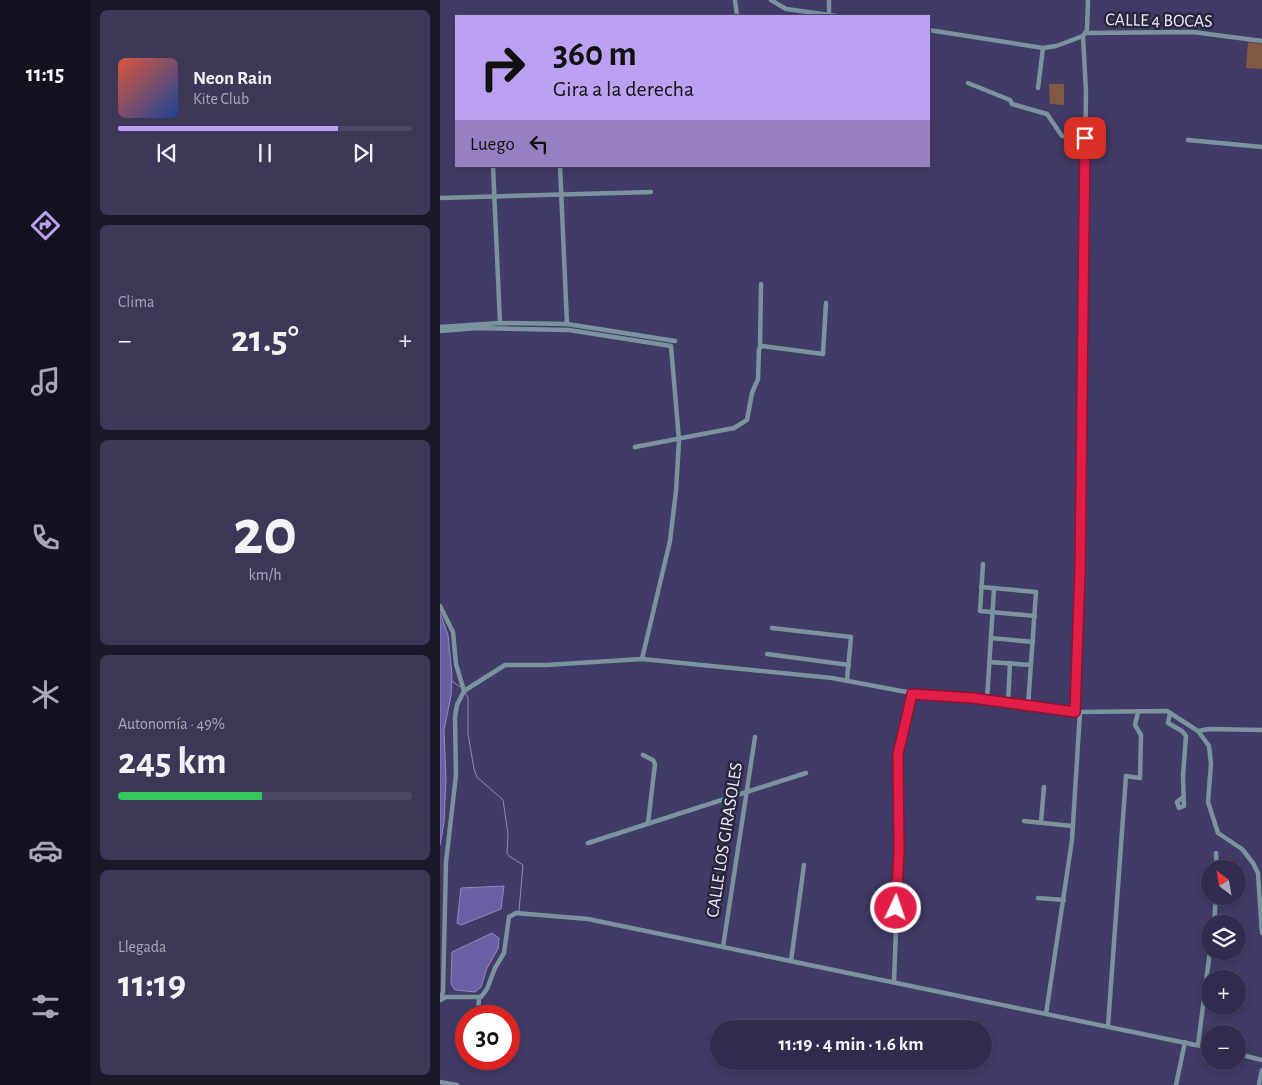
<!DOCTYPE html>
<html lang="es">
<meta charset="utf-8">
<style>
:root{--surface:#312c4d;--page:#3d3857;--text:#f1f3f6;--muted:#a8a7b6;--line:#4c4865;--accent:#bca0f2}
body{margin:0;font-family:"Alegreya Sans",sans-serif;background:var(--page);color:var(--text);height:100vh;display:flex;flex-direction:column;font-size:19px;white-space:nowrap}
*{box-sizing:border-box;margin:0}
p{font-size:16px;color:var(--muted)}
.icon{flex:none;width:28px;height:28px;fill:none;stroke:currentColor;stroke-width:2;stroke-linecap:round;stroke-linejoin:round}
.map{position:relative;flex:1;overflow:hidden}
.details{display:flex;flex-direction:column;gap:10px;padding:10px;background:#1b182a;width:350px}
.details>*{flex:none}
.guide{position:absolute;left:15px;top:15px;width:475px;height:152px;border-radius:0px;box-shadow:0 2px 8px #0003,0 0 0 1px var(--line);background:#bca0f2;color:#111;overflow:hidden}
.needle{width:32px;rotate:329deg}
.fabs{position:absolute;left:761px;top:860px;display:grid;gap:10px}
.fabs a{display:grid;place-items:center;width:45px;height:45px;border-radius:50%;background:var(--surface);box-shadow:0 2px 8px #0003,0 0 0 1px var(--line);font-size:25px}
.speed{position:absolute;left:15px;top:1005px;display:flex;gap:10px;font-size:25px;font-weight:700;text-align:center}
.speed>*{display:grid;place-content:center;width:65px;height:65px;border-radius:50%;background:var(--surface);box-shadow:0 2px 8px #0003,0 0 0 1px var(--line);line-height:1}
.speed .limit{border:8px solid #d22;background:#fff;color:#111}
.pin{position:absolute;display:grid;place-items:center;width:42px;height:42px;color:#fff;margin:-21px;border-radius:10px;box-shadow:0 2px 8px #0006}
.me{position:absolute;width:55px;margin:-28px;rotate:3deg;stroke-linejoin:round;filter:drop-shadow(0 0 4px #0008)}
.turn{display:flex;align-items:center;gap:18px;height:105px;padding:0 15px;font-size:22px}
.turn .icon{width:65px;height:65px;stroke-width:2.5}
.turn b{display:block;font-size:35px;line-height:42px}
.then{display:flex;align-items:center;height:48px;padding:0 15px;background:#0003;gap:10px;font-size:19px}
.big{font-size:38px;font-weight:700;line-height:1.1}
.details .widget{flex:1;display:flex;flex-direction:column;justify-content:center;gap:8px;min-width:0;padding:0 18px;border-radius:8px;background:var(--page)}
.details .dial{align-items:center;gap:0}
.dial b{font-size:65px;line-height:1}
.song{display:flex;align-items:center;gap:15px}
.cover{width:60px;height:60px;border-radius:8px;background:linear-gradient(135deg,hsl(10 70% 55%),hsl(220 70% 35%))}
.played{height:5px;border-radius:2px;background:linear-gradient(90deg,var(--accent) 75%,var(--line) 75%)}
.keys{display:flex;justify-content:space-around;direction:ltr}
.heat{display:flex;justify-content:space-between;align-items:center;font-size:28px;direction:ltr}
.charge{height:8px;border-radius:4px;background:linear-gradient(90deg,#34c759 49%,var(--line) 0)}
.trip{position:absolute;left:270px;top:1020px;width:282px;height:50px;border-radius:25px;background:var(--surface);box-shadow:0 2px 8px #0003,0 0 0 1px var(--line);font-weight:700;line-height:50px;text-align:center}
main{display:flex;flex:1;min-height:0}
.menu{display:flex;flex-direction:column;width:90px;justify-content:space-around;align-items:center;background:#14121f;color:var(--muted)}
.menu .icon{width:35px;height:35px}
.menu .current{color:var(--accent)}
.menu b{font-size:22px;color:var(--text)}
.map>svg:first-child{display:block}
</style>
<main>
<nav class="menu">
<b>11:15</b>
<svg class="icon current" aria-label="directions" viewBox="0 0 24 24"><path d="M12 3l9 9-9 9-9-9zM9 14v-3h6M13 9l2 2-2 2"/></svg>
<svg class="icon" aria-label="music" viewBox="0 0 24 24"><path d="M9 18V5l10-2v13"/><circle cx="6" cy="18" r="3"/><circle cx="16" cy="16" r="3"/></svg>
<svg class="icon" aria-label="phone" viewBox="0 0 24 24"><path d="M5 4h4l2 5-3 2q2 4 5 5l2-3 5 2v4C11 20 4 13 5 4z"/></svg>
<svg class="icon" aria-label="climate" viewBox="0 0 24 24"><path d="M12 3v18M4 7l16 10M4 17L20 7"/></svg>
<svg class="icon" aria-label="car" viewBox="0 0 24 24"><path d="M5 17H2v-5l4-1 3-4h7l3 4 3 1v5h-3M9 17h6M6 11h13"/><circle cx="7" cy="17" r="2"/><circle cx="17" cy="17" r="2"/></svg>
<svg class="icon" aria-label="filters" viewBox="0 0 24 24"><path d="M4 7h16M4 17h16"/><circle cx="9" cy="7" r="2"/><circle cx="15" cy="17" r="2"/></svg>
</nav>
<section class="details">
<div class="widget">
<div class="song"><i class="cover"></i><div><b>Neon Rain</b><p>Kite Club</p></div></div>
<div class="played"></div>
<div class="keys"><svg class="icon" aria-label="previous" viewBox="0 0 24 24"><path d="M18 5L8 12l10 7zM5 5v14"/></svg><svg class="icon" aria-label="pause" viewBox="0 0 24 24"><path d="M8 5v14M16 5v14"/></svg><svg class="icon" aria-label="next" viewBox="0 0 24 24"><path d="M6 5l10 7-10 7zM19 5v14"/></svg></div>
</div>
<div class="widget"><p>Clima</p>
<div class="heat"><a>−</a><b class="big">21.5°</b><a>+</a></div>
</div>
<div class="widget dial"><b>20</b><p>km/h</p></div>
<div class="widget"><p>Autonomía · 49%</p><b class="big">245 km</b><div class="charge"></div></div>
<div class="widget"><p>Llegada</p><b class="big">11:19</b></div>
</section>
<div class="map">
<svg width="822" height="1085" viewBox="0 0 822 1085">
<rect width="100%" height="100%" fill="#413b67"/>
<g fill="#815842">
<path d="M808 42 822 44V69L806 68Z"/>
<path d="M609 84H624V105L610 104Z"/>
</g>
<g fill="#6960a3" stroke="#908abe">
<path d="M0 613 8 635 12 675 11 696 4 730 6 779 4 822 0 845Z"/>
<path d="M64 886 61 909 21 925 17 923 21 888Z"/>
<path d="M52 933 59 938 58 949 47 968 41 987 35 992 15 990 11 984 12 952Z"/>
</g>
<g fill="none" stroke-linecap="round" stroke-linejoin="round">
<g stroke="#908abe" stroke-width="1">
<path d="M12 681 20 687"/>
<path d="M25 692 28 698V734L34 769 37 777 63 800 68 834 67 853 69 856 83 865 79 911"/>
</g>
<g stroke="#7a939f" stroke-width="4.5">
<path d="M295 0 297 16"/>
<path d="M331 0 346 9 397 16"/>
<path d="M389 0V15"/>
<path d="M489 30 603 48 616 46 643 36"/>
<path d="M646 33 753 32 822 41"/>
<path d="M528 83 570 100 572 104 607 114 622 136 645 138"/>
<path d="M598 88 603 48"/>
<path d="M748 140 822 147"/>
<path d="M53 166 60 323"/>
<path d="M120 166 127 324"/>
<path d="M0 198 211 192"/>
<path d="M0 327 60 323 127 324 235 341"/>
<path d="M0 331 38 328 129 330 231 346 239 440 236 491 230 541 202 659"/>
<path d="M320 347 321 284"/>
<path d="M195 447 294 428 307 420 312 393 318 379 319 349 322 346 383 354 386 303"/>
<path d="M543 564 540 611 595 616"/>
<path d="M541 587 596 592 588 706"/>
<path d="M0 606 13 632 16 664 24 691 17 705 15 717 16 775 6 862 3 992 0 1000"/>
<path d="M332 628 411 637 407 680"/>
<path d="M551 638 593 642"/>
<path d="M327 654 409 665"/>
<path d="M549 662 591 665"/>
<path d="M24 691 65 665H106L202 659 392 678 472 693 533 698 640 712 727 711 758 731 769 746 771 764 768 802 778 833 802 849 813 863 818 873 822 933"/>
<path d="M547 700 554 589"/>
<path d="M568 703 570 663"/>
<path d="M635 712 640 571 646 92 643 36 647 30 648 0"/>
<path d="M730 713 728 723 742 731 746 736 743 776 744 806 739 808 737 802 742 798"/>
<path d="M758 731 769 729 822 730"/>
<path d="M203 755 213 760 215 764 208 823"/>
<path d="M584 821 632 826"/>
<path d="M601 822 604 787"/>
<path d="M148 843 366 773"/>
<path d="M776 853 777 869"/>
<path d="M598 898 624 900"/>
<path d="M774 924 776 896"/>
<path d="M283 947 315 737"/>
<path d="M351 961 364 865"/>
<path d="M454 981 459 851 458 754 472 693"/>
<path d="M0 1000 6 997H41L47 989 55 968 64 953 69 917 76 913 148 919 770 1048"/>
<path d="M606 1014 632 840 640 712"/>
<path d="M38 1016 39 997"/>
<path d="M668 1026 686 776 700 778 701 735 695 725 698 712"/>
<path d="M758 1045 770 951"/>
<path d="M798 1054 822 1060"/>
<path d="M0 1082 17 1085"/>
<path d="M736 1085 745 1042"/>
<path d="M819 1085 822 1070"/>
</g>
</g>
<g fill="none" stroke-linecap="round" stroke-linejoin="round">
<g stroke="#92132f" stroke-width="12">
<path id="route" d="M456 908 459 851 458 754 472 694 533 698 635 712 640 571 645 138"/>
</g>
<use href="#route" stroke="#e11d48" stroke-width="9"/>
</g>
<g text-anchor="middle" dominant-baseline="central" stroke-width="5" stroke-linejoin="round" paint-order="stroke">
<g font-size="18" fill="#ecebfc" stroke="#28263a">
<text transform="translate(719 21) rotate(1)">CALLE 4 BOCAS</text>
<text transform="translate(285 840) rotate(-81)">CALLE LOS GIRASOLES</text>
</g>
</g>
</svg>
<div class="fabs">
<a><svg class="needle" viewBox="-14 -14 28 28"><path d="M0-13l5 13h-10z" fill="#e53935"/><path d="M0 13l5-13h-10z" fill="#a8a7b6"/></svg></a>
<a><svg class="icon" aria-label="layers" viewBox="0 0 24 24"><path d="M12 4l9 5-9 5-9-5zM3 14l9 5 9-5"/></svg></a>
<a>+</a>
<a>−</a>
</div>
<div class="speed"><div class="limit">30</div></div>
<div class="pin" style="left:645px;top:138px;background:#d93025"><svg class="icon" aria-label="arrive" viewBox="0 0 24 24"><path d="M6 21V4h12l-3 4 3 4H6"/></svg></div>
<svg class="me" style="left:456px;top:908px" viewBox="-20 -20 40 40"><circle r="17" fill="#e11d48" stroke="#fff" stroke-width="3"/><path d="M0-11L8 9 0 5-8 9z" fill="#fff"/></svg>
<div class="trip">11:19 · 4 min · 1.6 km</div>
<div class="guide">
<div class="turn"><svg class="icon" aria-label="right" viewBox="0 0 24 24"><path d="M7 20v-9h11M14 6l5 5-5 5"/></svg><div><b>360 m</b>Gira a la derecha</div></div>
<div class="then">Luego<svg class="icon" aria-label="left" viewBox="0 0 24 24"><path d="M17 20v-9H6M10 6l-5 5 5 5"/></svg></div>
</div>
</div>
</main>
